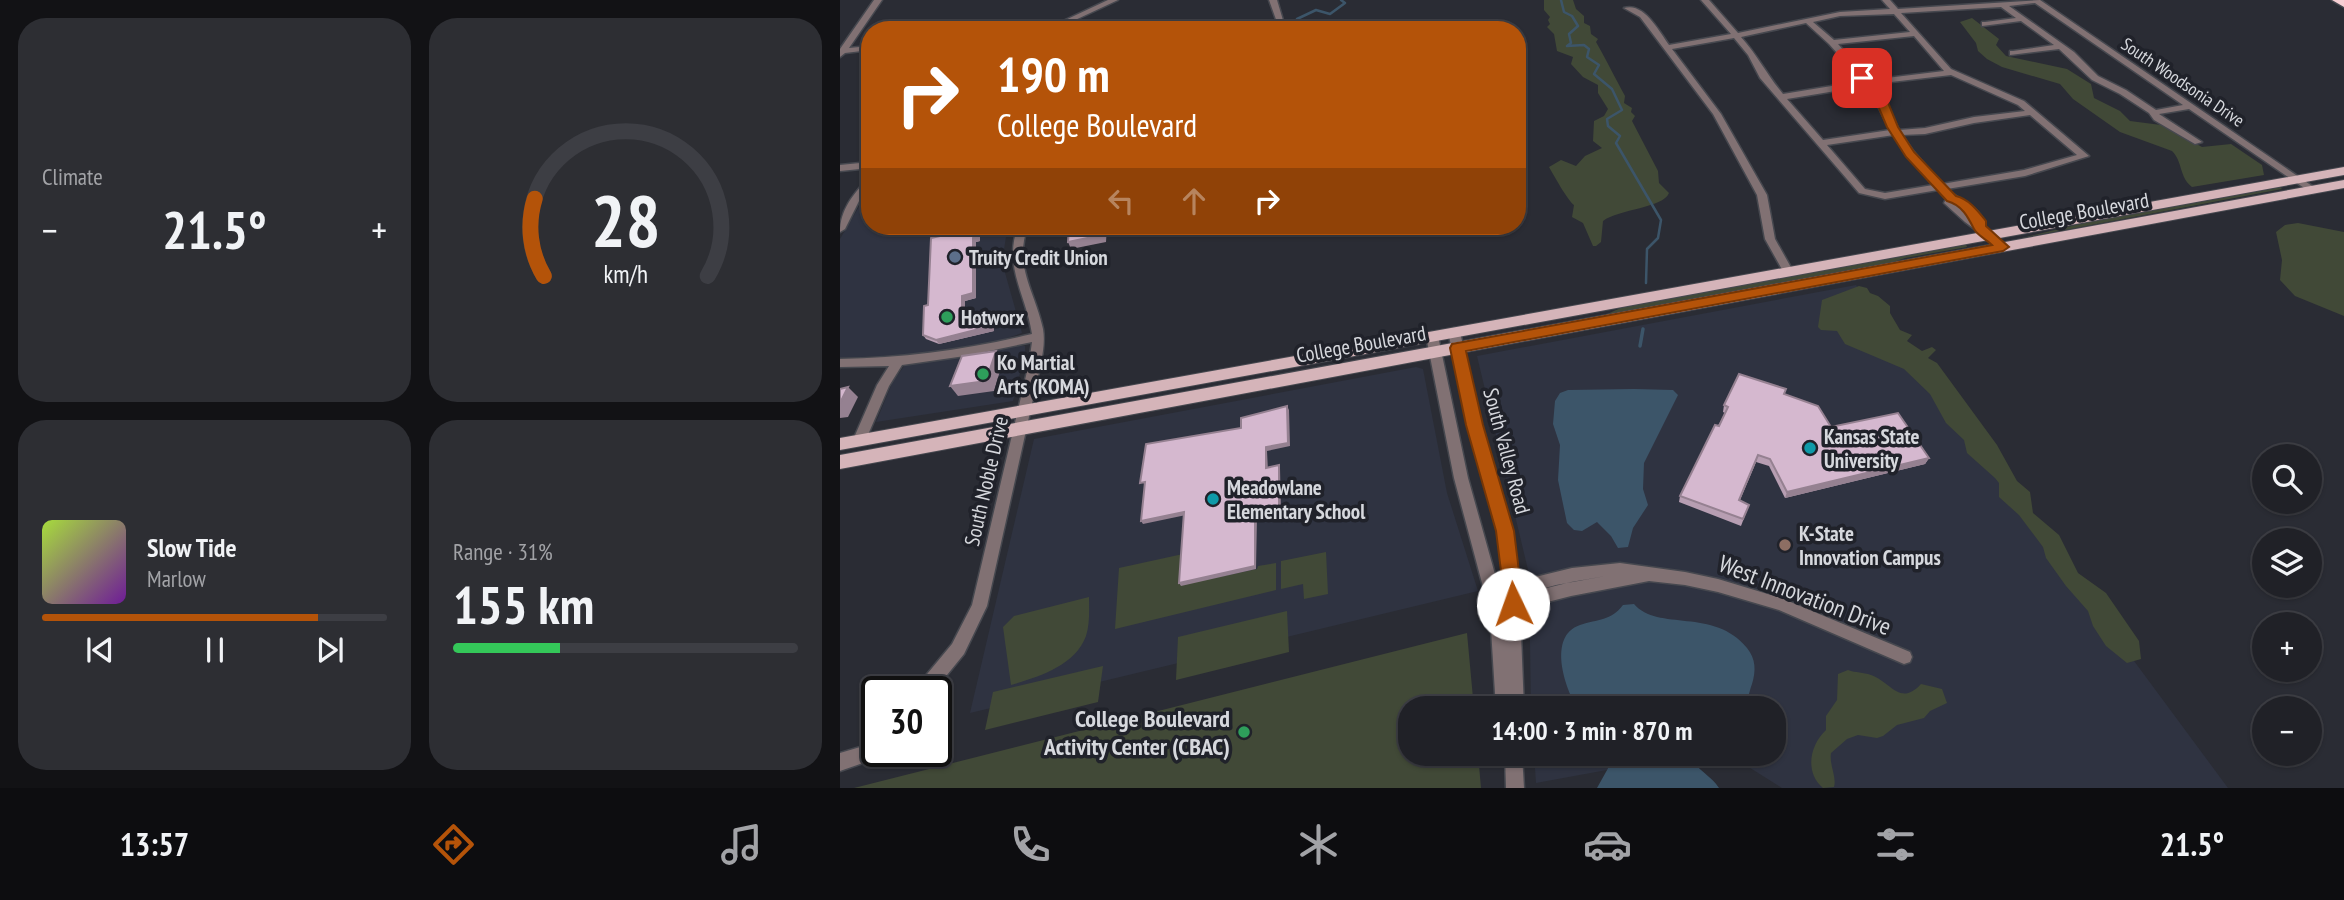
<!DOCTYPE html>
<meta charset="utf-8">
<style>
:root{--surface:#202127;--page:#2d2e33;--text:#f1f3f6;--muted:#a2a3a7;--line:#3d3e44;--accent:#b45309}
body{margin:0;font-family:"PT Sans Narrow",sans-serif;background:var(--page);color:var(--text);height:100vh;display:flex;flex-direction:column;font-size:26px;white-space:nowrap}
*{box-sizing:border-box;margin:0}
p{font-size:23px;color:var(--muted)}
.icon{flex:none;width:38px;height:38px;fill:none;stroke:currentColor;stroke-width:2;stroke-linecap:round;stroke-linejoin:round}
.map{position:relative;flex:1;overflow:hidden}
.details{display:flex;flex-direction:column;gap:18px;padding:18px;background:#121215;width:840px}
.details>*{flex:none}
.hud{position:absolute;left:21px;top:21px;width:665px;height:214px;border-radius:28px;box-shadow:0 2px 5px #0004,0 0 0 2px var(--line);background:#b45309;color:#fff;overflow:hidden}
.controls{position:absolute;left:1412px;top:444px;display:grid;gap:14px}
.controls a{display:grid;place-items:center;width:70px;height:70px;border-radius:50%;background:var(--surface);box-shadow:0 2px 5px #0004,0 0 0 2px var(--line);font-size:35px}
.speed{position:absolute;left:21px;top:676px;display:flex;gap:14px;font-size:35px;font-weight:700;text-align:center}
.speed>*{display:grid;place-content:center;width:91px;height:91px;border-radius:50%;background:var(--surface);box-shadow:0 2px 5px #0004,0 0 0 2px var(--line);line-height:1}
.speed .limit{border:4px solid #111;border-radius:10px;background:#fff;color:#111}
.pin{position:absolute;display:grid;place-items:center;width:60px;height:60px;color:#fff;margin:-30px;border-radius:14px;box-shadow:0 4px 10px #0006}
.me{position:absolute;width:77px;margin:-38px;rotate:357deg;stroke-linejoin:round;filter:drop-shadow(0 0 5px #0008)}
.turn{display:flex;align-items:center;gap:24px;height:147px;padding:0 21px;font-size:32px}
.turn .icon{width:91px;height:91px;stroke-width:2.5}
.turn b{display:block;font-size:49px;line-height:60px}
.lanes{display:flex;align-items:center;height:66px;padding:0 21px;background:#0003;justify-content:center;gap:35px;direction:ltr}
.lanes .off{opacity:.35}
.big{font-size:52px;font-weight:600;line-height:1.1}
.details .card{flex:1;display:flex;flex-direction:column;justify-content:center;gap:10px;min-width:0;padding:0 24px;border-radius:28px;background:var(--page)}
.details .dial{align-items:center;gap:0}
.dial svg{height:182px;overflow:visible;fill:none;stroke:var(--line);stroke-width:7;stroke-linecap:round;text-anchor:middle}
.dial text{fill:var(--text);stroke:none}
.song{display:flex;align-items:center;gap:21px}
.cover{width:84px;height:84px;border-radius:10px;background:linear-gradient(135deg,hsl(80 70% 55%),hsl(280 70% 35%))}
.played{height:7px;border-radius:4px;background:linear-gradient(90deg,var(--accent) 80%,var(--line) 80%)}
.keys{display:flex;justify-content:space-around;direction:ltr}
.heat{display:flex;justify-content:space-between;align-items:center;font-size:38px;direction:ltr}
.charge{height:10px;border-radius:5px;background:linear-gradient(90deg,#34c759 31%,var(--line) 0)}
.details .tiles{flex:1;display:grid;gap:18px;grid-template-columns:repeat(2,1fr)}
.trip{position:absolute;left:558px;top:696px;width:388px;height:70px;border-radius:28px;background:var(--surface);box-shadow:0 2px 5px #0004,0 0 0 2px var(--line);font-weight:600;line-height:70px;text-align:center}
.tab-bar{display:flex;height:112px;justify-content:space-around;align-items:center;background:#0d0d10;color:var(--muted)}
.tab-bar .icon{width:49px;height:49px}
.tab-bar .on{color:var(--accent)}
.tab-bar b{font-size:32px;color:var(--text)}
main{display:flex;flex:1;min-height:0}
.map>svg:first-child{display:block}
</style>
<main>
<section class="details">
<div class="tiles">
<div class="card"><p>Climate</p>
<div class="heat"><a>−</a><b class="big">21.5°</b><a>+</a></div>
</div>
<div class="card dial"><svg viewBox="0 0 100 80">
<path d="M14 69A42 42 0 1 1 86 69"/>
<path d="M14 69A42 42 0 0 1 10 35" stroke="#b45309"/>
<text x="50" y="56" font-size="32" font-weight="700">28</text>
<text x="50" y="72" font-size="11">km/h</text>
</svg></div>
<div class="card">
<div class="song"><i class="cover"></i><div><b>Slow Tide</b><p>Marlow</p></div></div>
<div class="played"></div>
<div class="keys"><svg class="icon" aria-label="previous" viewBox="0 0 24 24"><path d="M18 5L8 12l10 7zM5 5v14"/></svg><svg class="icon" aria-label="pause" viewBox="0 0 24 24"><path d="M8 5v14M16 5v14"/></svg><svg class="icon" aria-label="next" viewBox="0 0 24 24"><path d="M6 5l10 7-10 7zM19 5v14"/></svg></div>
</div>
<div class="card"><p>Range · 31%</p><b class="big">155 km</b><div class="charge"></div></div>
</div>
</section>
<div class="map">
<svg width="1504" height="788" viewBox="0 0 1504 788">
<rect width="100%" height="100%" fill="#2a2c34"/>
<g fill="#2f3341">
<path d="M30 188V226H172L166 237 162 262 182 333 153 343 85 354 0 358V239Z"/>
<path d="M1016 285 1388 788H942L888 754H934V709H691L689 574 637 356Z"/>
<path d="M176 346H185V353L173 401 36 422 53 381 65 365Z"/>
<path d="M576 367 583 369 607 493 638 591 130 713 194 439Z"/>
<path d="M694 754H854L696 783Z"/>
</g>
<g fill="#414937">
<path d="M704 0H733L736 9 744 16V23L750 26 751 34 758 39 756 42C767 61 774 76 785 96L784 103 792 108 791 112 795 116 792 121 818 171 819 183 829 193C823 208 779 209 763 221L761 242 756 246H753L743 223 732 217 734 205C728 201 713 174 709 167L721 160 736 166 745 156 762 148 753 141 754 121 764 116 768 109 758 93V85L743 77 731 64 733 57 717 51 714 34 707 27 710 24 708 20 710 17 704 10Z"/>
<path d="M1132 18 1159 39 1156 45 1166 56 1227 69 1251 84 1254 98 1280 111 1290 121 1321 125 1362 147 1391 144 1422 165 1424 175 1352 187C1339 177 1343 162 1332 151L1280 132 1233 99 1220 84 1162 67 1147 59 1138 51 1136 43 1120 22Z"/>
<path d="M1439 186 1442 189 1178 239 1248 222Z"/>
<path d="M1458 223 1504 232V316L1455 296 1440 280 1442 260 1436 232 1445 225Z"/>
<path d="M1126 244 1127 247 1065 258 1045 265 765 315 785 306Z"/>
<path d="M1019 286 1027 288 1030 293 1038 296 1050 306V313L1060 330 1072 335 1067 341 1082 351 1092 347 1096 350 1088 358 1097 363 1157 445 1177 481 1190 492 1193 513 1219 535 1238 573 1266 593 1299 641 1301 659 1287 663 1266 646 1253 626 1248 611 1226 586 1206 558 1203 547 1179 515 1159 497V483L1155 478 1127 453 1124 440 1106 423 1090 394 1064 369 1005 344 997 331 981 330 978 327 982 300Z"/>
<path d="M486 552 488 594 464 599 463 584 441 589V561Z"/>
<path d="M343 554 341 585 417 569 418 566 436 563V590L275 629 279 568Z"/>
<path d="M249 597C249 609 250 624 246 636 235 666 198 677 171 685L163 627 174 616Z"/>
<path d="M447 611 449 652 336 680 338 637Z"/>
<path d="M627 633 634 709H570V754H638L641 788H14Z"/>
<path d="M263 666 258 702 145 730 153 692Z"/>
<path d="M1008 670C1016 673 1023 672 1031 675 1051 682 1060 707 1081 684L1102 689 1107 703 1090 711 1084 718 1057 725 1043 736 1037 738 1018 735 1007 739 991 753C989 765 997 777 994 787L983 788C965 773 969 746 986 730V716L997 700 998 674Z"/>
</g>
<g fill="#3c5569">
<path d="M794 389 833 390 838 395 804 463 803 489 808 505 793 528 788 547 778 548 771 536 757 522 742 531 734 530 727 523 718 480 720 445 713 424 715 401 720 393 728 390Z"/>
<path d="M794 604C818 632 874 607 907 648 916 659 916 671 912 684 909 692 908 702 902 709H738C725 689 707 636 740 625 758 619 771 621 783 605Z"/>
<path d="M776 754H850C855 770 870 774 879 788H757Z"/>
</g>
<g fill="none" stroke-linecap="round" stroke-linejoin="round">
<g stroke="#3c5569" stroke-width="2.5">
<path d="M721 0 724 12 732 16 738 26 729 34 731 43 727 46 744 45 749 49 747 57 759 65 754 74 772 89 782 110 767 119 768 126 780 136 776 143 821 220 818 238 807 249 806 283"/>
<path d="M457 19 476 10 490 14 505 3 501 0"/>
</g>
<path stroke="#3c5569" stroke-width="3.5" d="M800 346 803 329"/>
<g stroke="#46484f" stroke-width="3">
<g id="minor">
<path d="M34 0H42L9 48 30 46V50L5 53 0 57V49Z"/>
<path d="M268 0H278L233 21 251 30H240L227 24 215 30H204Z"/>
<path d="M429 0H437L445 27 438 25Z"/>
<path d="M861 0H869L898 33 1000 12 1050 9 1042 0H1050L1058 9 1200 0 1478 190 1473 193 1470 192 1349 109 1319 114 1362 142 1355 144 1314 120 1309 113 1280 94 1252 80 1219 49 1170 55V51H1173L1214 45 1181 21 1142 26V22H1145L1176 18 1161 7 1061 13 1111 69 1184 101 1249 156 1185 176 1107 189C1118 200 1145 208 1145 228L1168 247 1163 250 1125 222 1104 203 1106 199 1098 190 1045 199 1019 193 920 78 908 55 894 38 832 49 881 114 927 195 935 239 953 271 952 273H944L925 239 917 195 873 114 800 17 784 8C804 2 819 31 829 45L891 34ZM1195 3 1343 105 1316 110 1286 90 1258 76 1234 52 1169 6ZM1054 14 1070 32 994 40 973 22 1000 16ZM966 23 989 44 1022 81 943 94C927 75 918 56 901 37ZM1074 36 1104 71 1030 80 998 44ZM1111 75 1178 105 1185 111 1134 117 1085 128 1059 130 1039 91 1034 84ZM1026 86 1031 92 1050 130 983 140 947 99ZM1190 115 1237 155 1184 170 1102 184 1074 152 1062 135 1085 134 1134 123ZM1054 135 1067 156 1093 185 1045 193 1025 189 987 145Z"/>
<path d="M30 162V168L0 171V165Z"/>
<path d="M30 178V187L20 199 5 229 0 232C0 210 13 195 27 179Z"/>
<path d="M178 226H188C173 266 195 291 203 329 205 341 203 352 201 363L147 606 124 654 94 691H76L78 685 112 644 132 605 189 363 192 342 125 356 62 365 49 386 24 444H14L13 440 37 385 49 366 0 367V359C65 358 129 349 192 334 186 294 163 267 178 226Z"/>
<path d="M614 328 620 332 641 425 672 531 679 581 732 568 780 563 845 572 878 579 941 598 1070 652 1072 657 1070 662 1064 664 939 610 878 592 845 585 809 581 731 596 680 609 684 709H656L650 613 614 478 586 336 592 332 598 336 628 478 658 585 664 584 658 531 629 425 608 332ZM766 576 731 582 679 595 716 585Z"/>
<path d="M37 742V751H45L43 756 0 771V753Z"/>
<path d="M665 754H682L684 788H666Z"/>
</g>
</g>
<g stroke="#46484f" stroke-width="2">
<g id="major">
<path d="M1504 167V175L0 450V438Z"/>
<path d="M1504 180V188L0 469V455Z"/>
</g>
</g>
<g stroke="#46484f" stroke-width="3">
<path id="highway" d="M1492 0H1504V7Z"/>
</g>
<use href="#minor" fill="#817173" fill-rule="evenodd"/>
<use href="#major" fill="#d5b4b9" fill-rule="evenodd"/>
<use href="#highway" fill="#f7cfd4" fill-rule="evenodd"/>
</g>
<g fill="#b79eb2">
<path d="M113 226H140V241L136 242V298L125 301V319L154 316V331L99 344 86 339 83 335 88 305 105 235 113 228Z"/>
<path d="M946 389 944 395 991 427 1089 458 1085 464 945 498 929 466 916 462 900 500 909 505 901 526 839 502 840 496 885 413 883 412 884 405Z"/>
</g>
<g fill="#958191">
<path d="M137 226H140V241L136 242V298L125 301V324L122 320V296L133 238Z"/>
<path d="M263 226H267L266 242 231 249 228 242Z"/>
<path d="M151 312 154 316V331L99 344 96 340Z"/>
<path d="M156 351 163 361 154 391 118 396 110 386Z"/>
<path d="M8 387 18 397 8 417 0 418V403Z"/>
<path d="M447 406 449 410 450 446 427 451 428 471 426 468V447Z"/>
<path d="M918 455 916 462 897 506 899 500Z"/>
<path d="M1089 458 1085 464 945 498 947 492Z"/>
<path d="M439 465 440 468 441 512 417 517 416 569 341 586 339 583 415 513Z"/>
<path d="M344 512 346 515 303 524 301 521Z"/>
</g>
<g fill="#d5b8cf" stroke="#958191" stroke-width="2">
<path d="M113 226H137V237L133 238V293L122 296V320L151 312V326L96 340 83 335 84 306 88 305 91 238 105 235V230L113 228Z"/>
<path d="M229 226H263L262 235 228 242Z"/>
<path d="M156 351 146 381 110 386 122 356Z"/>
<path d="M899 374 946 389 944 394 978 406 991 427 1058 413 1089 458 947 492 930 459 918 455 899 500 909 505 903 519 840 496 875 425 879 426 888 407 884 405Z"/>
<path d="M8 387 0 403V389Z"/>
<path d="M447 406 448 443 426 447V468L439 465V509L415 513V566L339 583 344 512 301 521 305 482 300 483 306 444 401 428V418Z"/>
</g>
<path fill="#b45309" stroke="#753606" stroke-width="2" d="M1018 76H1025L1047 100 1058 127 1074 152 1116 196C1129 199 1138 211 1146 221V226L1169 247 1163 251 626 351 643 425 674 531 683 604 680 611 673 613 666 611 656 531 626 425 610 348 612 344 1152 245C1147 240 1137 235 1134 229 1128 217 1122 205 1107 201L1066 157 1047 127 1036 101 1018 80Z"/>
<circle fill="#5c6f8a" stroke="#20222a" stroke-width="2.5" cx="115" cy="257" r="7"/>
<g fill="#2e9e5b" stroke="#20222a" stroke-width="2.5">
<circle cx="107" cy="317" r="7"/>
<circle cx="143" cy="374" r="7"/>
<circle cx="404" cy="732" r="7"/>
</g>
<g fill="#0f9aa8" stroke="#20222a" stroke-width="2.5">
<circle cx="970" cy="448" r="7"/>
<circle cx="373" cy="499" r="7"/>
</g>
<circle fill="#8d6e63" stroke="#20222a" stroke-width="2.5" cx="945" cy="545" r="7"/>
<g text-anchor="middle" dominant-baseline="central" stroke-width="7" stroke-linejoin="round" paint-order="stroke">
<g font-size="18" fill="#d6d8dd" stroke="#20222a">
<text transform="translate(1343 82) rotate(34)">South Woodsonia Drive</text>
</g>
<g font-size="21" fill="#d6d8dd" stroke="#20222a">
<text transform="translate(1244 211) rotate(-10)">College Boulevard</text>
<text transform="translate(521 344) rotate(-10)">College Boulevard</text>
<text transform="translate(667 451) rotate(75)">South Valley Road</text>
<text transform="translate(146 481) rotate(-77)">South Noble Drive</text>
</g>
<g font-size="21" font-weight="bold" fill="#d6d8dd" stroke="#20222a" text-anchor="start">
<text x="129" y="257">Truity Credit Union</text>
<text x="121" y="317">Hotworx</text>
<text x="157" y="362">Ko Martial<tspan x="157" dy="24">Arts (KOMA)</tspan></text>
<text x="984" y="436">Kansas State<tspan x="984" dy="24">University</tspan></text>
<text x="387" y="487">Meadowlane<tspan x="387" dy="24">Elementary School</tspan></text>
<text x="959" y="533">K-State<tspan x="959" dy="24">Innovation Campus</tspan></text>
</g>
<g font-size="24" fill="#d6d8dd" stroke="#20222a">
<text transform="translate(965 595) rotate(21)">West Innovation Drive</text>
</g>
<g font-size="24" font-weight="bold" fill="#d6d8dd" stroke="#20222a" text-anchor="end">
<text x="390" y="718">College Boulevard<tspan x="390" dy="28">Activity Center (CBAC)</tspan></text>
</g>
</g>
</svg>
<div class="controls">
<a><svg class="icon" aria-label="search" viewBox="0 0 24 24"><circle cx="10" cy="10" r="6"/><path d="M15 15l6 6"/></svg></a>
<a><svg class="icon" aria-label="layers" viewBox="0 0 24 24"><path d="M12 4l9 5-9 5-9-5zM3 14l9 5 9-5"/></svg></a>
<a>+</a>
<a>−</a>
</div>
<div class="speed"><div class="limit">30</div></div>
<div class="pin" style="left:1022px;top:78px;background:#d93025"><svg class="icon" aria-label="arrive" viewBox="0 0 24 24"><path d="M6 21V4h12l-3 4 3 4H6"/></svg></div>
<svg class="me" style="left:673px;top:604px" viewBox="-20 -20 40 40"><circle r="19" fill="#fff"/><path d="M0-13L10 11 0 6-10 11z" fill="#b45309"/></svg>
<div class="trip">14:00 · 3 min · 870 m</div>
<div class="hud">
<div class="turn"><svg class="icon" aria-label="right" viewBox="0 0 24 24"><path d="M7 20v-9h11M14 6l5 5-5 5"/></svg><div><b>190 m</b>College Boulevard</div></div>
<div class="lanes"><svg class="icon off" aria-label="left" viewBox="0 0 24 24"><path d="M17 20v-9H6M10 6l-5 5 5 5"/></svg><svg class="icon off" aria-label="ahead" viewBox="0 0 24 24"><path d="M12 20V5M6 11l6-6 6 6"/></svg><svg class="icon" aria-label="right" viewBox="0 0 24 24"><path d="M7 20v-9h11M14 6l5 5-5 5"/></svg></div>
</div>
</div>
</main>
<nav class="tab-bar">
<b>13:57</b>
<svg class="icon on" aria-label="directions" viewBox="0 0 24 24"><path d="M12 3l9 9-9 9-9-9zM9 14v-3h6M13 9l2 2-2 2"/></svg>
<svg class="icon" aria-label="music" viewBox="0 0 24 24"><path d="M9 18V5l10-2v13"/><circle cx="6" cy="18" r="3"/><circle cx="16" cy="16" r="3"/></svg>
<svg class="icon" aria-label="phone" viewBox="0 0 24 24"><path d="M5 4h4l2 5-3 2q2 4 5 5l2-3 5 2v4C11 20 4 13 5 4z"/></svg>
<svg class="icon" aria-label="climate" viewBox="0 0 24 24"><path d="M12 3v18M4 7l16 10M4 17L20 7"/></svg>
<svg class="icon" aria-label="car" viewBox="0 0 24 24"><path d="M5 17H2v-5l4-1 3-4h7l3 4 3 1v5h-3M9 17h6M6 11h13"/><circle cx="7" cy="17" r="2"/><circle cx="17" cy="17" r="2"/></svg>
<svg class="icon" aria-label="filters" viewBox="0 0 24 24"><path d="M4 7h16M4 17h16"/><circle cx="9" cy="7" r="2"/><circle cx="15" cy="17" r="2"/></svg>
<b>21.5°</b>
</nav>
